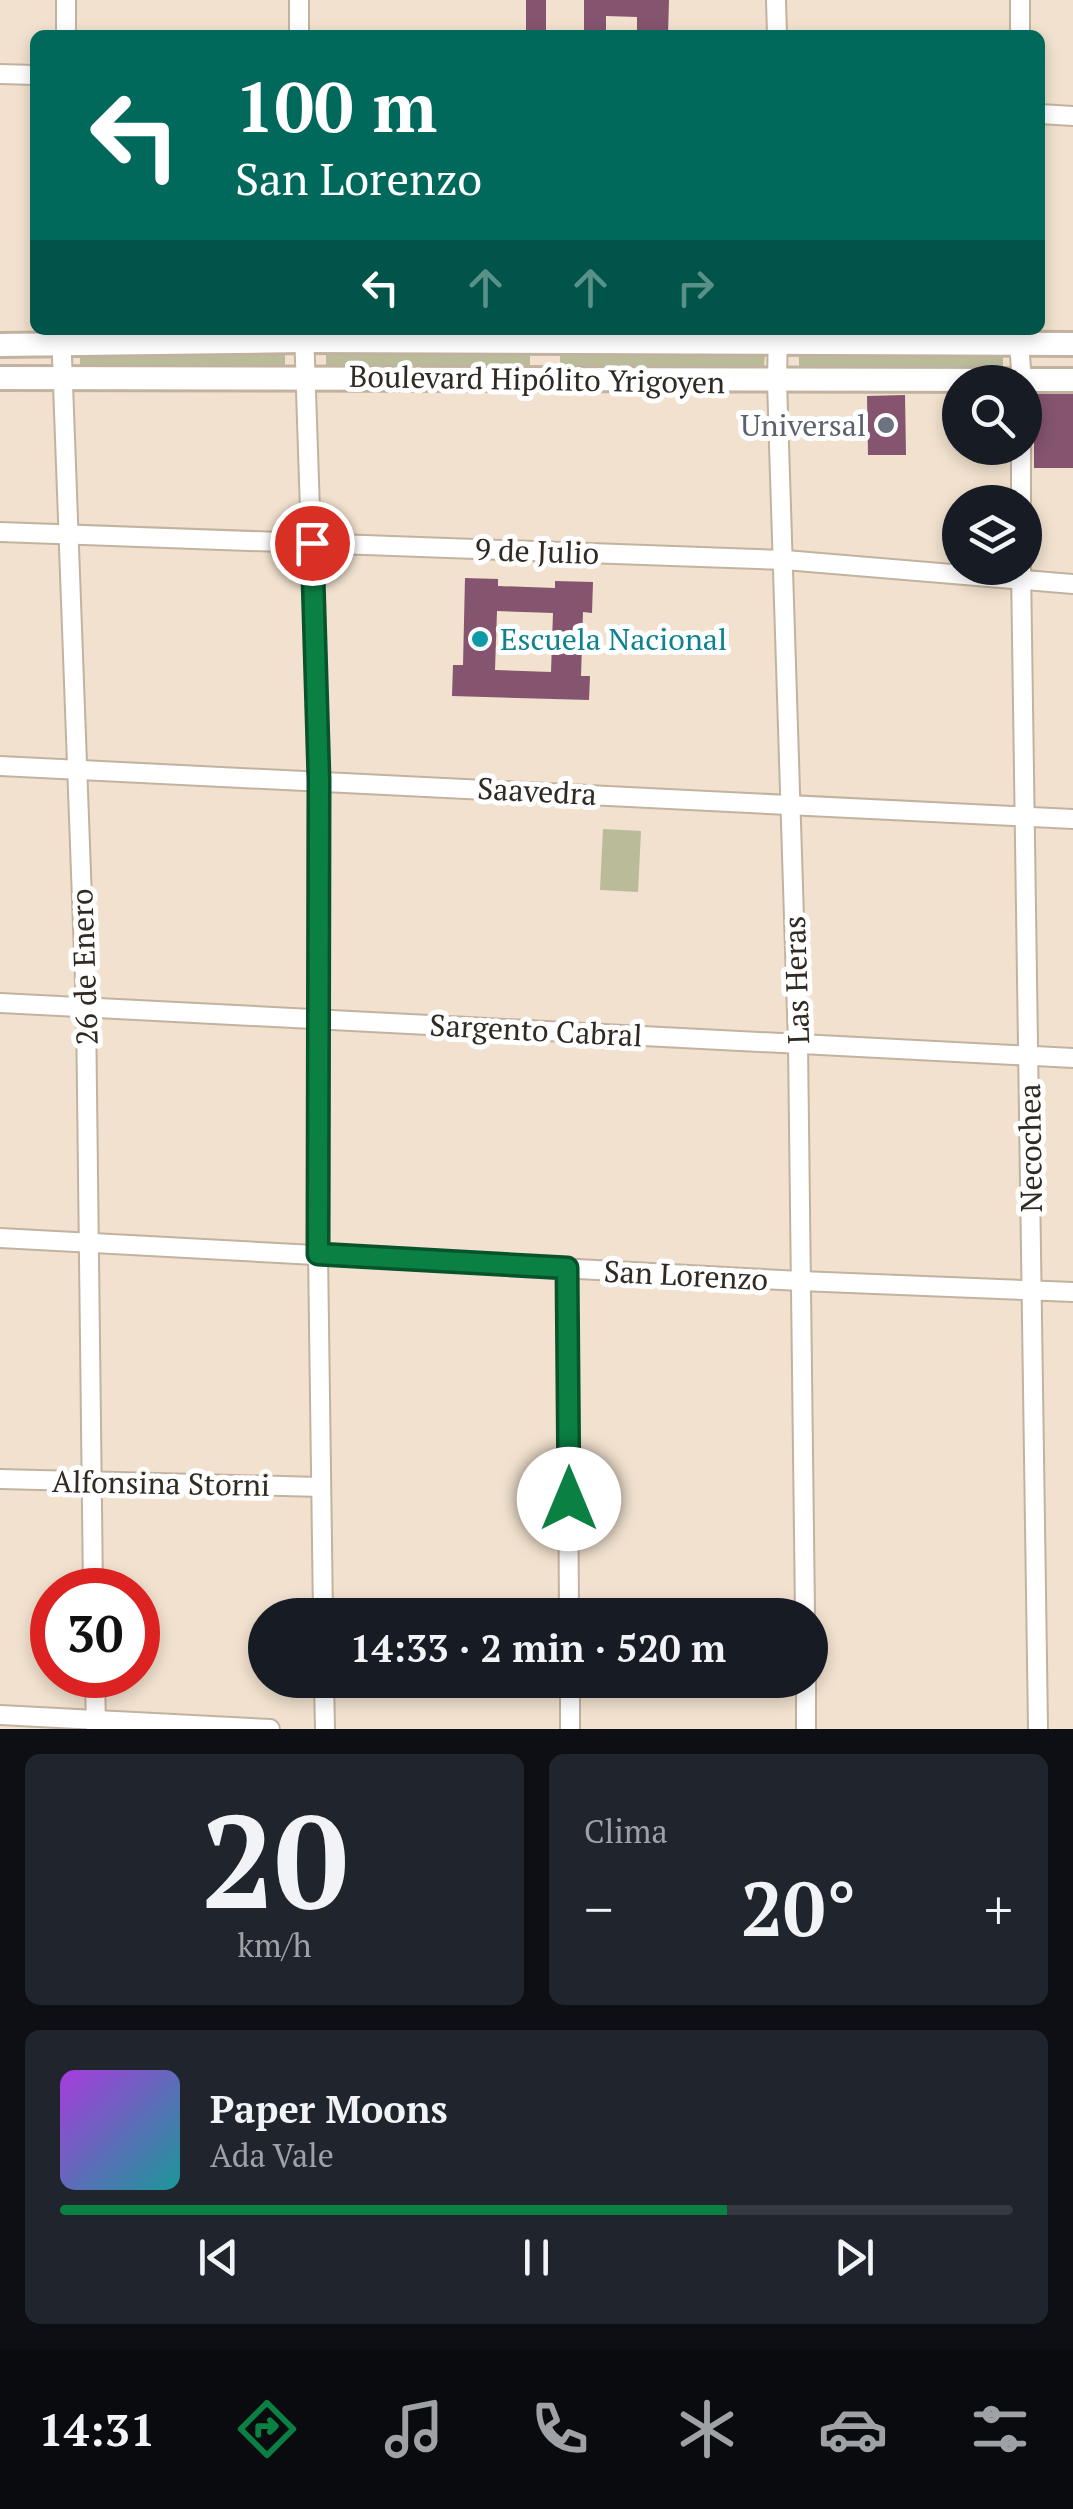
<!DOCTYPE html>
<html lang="es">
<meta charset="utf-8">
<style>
:root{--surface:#171b24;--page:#20242c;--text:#f1f3f6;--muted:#9ea1a6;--line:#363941;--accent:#0b8043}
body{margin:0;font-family:"PT Serif",serif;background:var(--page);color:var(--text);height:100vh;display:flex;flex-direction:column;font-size:38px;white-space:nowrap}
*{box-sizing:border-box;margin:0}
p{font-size:32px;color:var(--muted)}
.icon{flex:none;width:55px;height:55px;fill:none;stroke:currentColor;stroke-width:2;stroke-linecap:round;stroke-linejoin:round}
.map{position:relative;height:1729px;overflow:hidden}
.side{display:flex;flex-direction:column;gap:25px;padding:25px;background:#0d0f14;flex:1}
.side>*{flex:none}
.banner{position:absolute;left:30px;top:30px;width:1015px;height:305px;border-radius:15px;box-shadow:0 5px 15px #0003;background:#00695c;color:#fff;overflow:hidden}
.buttons{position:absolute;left:942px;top:365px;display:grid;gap:20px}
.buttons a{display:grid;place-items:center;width:100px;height:100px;border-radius:50%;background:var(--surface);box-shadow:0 5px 15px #0003;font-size:50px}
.speed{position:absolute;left:30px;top:1568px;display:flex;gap:20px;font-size:50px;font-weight:700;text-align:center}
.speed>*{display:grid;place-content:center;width:130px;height:130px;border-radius:50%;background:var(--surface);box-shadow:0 5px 15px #0003;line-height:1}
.speed .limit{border:15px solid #d22;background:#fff;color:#111}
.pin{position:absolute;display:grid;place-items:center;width:85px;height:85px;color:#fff;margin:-42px;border:5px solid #fff;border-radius:50%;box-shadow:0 2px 10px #0007}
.me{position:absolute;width:110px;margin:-55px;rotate:0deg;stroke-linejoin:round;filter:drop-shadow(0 0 8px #0008)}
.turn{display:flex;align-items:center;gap:35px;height:210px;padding:0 40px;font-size:45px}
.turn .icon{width:130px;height:130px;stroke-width:2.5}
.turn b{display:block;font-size:70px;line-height:85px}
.lanes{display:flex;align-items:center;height:95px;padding:0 40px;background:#0003;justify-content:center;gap:50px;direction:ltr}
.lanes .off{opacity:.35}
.big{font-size:75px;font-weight:800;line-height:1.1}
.side .tile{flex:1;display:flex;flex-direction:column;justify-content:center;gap:15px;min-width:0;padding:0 35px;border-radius:15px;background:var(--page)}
.side .dial{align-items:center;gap:0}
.dial b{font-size:130px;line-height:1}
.song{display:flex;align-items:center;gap:30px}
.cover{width:120px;height:120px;border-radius:15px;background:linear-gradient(135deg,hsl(280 70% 55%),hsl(180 70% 35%))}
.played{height:10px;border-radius:5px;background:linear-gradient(90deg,var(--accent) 70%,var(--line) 70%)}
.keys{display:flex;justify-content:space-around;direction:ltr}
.heat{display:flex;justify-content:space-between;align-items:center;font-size:55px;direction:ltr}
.side .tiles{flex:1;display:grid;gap:25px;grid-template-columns:1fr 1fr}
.tile:last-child{grid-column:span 2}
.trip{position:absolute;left:248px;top:1598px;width:580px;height:100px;border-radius:50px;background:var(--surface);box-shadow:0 5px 15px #0003;font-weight:800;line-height:100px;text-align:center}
.tab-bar{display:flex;height:160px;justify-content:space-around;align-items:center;background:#090b0e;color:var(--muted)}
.tab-bar .icon{width:70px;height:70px}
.tab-bar .current{color:var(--accent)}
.tab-bar b{font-size:45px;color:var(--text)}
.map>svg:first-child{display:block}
</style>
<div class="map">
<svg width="1073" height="1729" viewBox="0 0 1073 1729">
<rect width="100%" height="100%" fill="#f1e1ce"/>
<g fill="#b9bb99">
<rect x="80" y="354" width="205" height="13"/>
<rect x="326" y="354" width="204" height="13"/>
<path d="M560 354H765L764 367H560Z"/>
<rect x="799" y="356" width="204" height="13"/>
<path d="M603 829 641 831 638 892 600 890Z"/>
</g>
<g fill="#85546e" fill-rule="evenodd">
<rect x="526" y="0" width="20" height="35"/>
<path d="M584 0H669L668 35H637V17L606 16V35H584Z"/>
<path d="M1034 387 1073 388V468H1034Z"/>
<path d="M905 395 906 455H868L867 396Z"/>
<path d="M465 578 498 579V586L555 588V581L593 582 592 613 583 612 581 676H590L589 700 452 696 453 665H463ZM497 611 553 613 551 672 495 670Z"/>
</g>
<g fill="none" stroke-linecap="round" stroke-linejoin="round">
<g stroke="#c2b2a0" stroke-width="22">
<g id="minor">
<path d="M66 0V35"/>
<path d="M299 0V35"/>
<path d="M776 0 777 35"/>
<path d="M1020 0V35"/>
<path d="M0 74 35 75"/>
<path d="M1040 114 1073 116"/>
<path d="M61 330 86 1008 93 1590"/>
<path d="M778 330 777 381 798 1044 805 1615"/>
<path d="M1018 330 1022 382"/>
<path d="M304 331 319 780 318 1253 323 1615"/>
<path d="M1021 502V448"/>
<path d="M0 532 785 560 1073 584"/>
<path d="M1021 568 1038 1729"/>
<path d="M0 766 1073 819"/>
<path d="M0 1003 1073 1058"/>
<path d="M0 1238 800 1281 1073 1292"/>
<path d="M567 1268 569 1615"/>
<path d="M0 1479 321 1487"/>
<path d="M95 1675 96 1729"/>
<path d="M324 1680 325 1729"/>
<path d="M570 1680V1729"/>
<path d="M806 1680V1729"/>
<path d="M0 1715 270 1729"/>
</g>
</g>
<g stroke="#c2b2a0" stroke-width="28">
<g id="major">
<path d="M0 345 304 341 1073 344"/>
<path d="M0 378 1073 380"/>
</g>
</g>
<use href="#minor" stroke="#fff" stroke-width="18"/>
<use href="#major" stroke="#fff" stroke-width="22"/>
</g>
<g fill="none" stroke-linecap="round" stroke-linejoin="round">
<g stroke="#07532c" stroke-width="25">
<path id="route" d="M312 543 319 780 318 1254 567 1268 569 1499"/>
</g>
<use href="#route" stroke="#0b8043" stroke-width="18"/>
</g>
<circle fill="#6b7280" stroke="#fff" stroke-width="4" cx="886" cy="425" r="10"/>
<circle fill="#0f9aa8" stroke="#fff" stroke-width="4" cx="480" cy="639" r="10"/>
<g text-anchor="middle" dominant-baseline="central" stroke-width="10" stroke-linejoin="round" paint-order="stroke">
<g font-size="30" fill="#302a23" stroke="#fff">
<text transform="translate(537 379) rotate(1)">Boulevard Hipólito Yrigoyen</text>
<text transform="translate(537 551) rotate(2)">9 de Julio</text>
<text transform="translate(537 791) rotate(3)">Saavedra</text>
<text transform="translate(84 967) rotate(-92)">26 de Enero</text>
<text transform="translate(796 980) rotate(-92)">Las Heras</text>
<text transform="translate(536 1030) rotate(3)">Sargento Cabral</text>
<text transform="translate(1030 1148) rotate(-91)">Necochea</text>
<text transform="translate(686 1275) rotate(3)">San Lorenzo</text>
<text transform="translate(161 1483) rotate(1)">Alfonsina Storni</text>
</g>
<g font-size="30" fill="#5b616d" stroke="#fff" text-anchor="end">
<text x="866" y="425">Universal</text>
</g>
<g font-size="30" fill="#0d838f" stroke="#fff" text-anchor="start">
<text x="500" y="639">Escuela Nacional</text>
</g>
</g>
</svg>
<div class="buttons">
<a><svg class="icon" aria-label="search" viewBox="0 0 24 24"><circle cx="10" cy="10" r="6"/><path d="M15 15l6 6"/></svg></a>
<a><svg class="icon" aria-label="layers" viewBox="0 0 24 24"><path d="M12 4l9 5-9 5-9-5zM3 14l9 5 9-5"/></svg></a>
</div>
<div class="speed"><div class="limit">30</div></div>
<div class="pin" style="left:312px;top:543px;background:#d93025"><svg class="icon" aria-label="arrive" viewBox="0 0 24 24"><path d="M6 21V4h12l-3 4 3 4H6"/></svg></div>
<svg class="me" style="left:569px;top:1499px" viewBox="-20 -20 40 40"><circle r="19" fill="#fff"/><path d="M0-13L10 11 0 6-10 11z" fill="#0b8043"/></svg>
<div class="trip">14:33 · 2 min · 520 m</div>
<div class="banner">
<div class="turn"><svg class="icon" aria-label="left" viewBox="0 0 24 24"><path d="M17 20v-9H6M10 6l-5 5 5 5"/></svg><div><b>100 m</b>San Lorenzo</div></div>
<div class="lanes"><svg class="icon" aria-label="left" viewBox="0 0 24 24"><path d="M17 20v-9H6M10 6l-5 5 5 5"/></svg><svg class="icon off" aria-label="ahead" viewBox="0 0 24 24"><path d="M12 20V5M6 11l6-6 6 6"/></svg><svg class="icon off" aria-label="ahead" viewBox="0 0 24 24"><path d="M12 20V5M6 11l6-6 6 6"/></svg><svg class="icon off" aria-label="right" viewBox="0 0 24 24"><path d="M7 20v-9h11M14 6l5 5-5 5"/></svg></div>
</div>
</div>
<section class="side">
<div class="tiles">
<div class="tile dial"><b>20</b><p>km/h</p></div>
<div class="tile"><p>Clima</p>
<div class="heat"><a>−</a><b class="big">20°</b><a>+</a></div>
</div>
<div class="tile">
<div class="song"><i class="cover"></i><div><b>Paper Moons</b><p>Ada Vale</p></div></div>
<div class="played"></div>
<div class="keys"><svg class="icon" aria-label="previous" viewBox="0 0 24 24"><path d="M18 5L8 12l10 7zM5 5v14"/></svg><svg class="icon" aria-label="pause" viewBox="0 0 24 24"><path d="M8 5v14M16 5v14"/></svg><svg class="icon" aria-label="next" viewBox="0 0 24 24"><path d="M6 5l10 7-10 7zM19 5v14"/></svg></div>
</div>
</div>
</section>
<nav class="tab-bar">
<b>14:31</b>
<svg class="icon current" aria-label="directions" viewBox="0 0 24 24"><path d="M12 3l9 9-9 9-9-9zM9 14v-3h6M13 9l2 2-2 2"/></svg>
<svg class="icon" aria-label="music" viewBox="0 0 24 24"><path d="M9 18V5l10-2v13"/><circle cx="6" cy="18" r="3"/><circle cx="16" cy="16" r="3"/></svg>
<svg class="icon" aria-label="phone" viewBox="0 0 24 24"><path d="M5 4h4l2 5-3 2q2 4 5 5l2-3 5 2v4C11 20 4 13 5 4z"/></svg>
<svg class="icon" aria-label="climate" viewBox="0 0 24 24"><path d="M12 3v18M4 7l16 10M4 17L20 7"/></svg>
<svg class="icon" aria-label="car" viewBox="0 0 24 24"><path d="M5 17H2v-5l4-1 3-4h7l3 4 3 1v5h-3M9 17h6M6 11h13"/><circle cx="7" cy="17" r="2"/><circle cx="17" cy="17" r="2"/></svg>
<svg class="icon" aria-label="filters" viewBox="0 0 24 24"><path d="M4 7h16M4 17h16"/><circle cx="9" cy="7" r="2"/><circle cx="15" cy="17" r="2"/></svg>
</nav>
